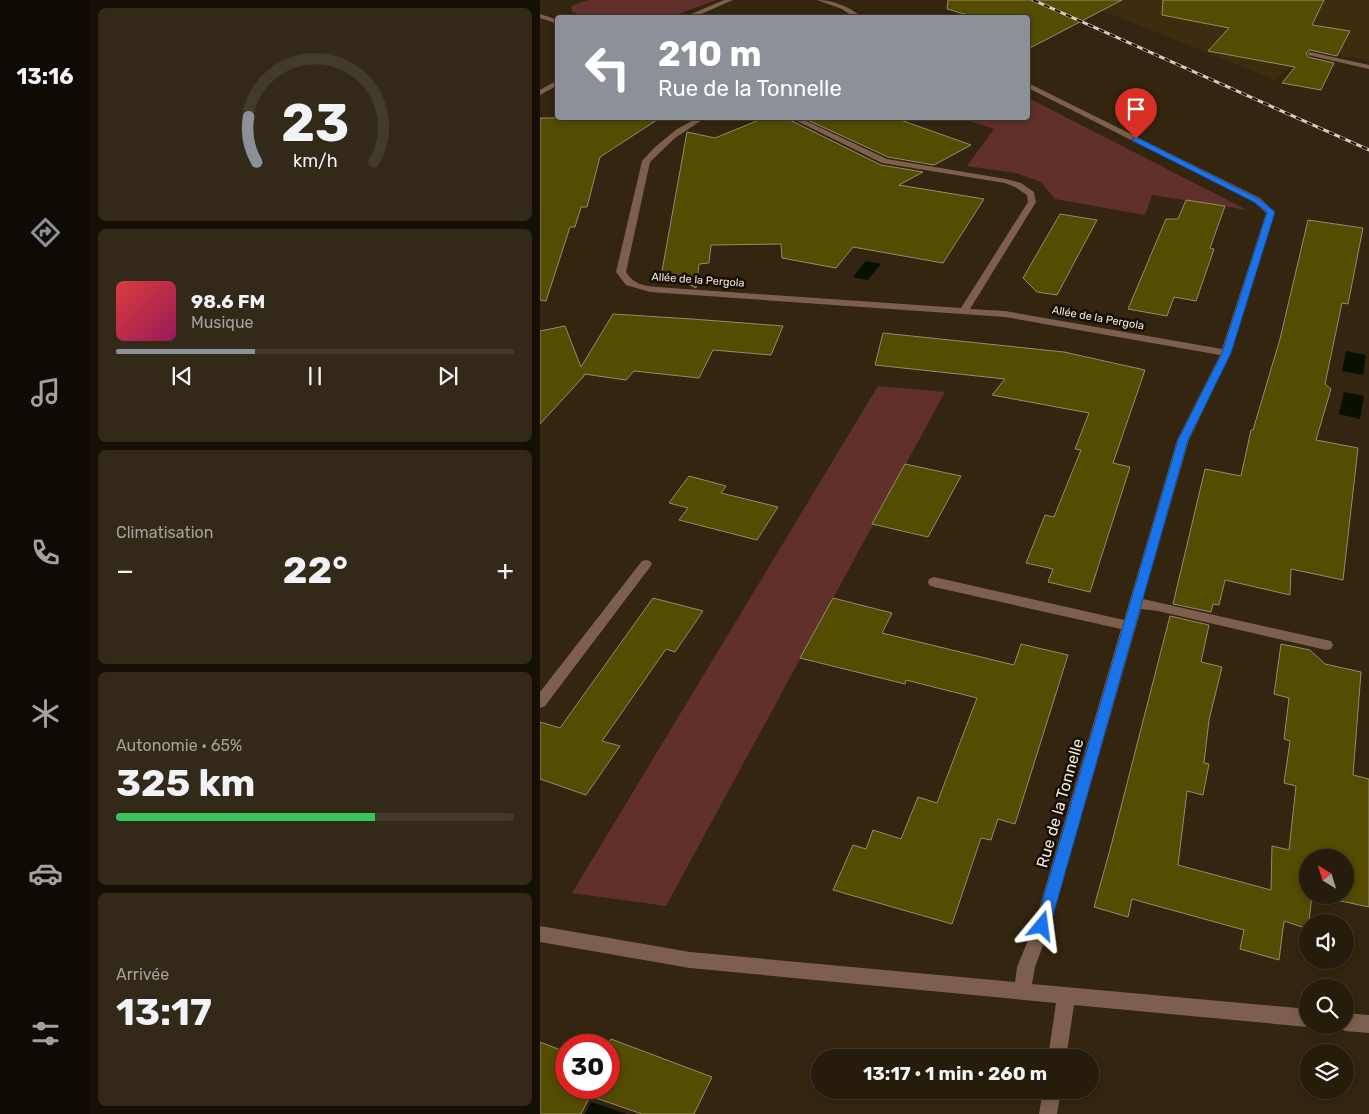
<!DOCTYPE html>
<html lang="fr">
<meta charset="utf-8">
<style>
:root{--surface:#261c0b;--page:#322919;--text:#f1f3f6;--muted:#a4a19d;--line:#423a2c;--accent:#8c9099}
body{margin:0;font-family:Rubik,sans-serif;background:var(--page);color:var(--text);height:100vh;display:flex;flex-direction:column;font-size:19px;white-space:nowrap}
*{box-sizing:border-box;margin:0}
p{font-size:16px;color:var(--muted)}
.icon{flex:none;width:28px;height:28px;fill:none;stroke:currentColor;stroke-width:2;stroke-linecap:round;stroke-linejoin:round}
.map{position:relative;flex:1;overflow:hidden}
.details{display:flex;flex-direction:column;gap:8px;padding:8px;background:#150f06;width:450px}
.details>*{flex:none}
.hud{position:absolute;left:15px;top:15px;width:475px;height:105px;border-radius:5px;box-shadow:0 2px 8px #0003,0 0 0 1px var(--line);background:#8c9099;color:#fff;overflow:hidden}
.needle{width:32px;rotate:322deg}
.tools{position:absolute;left:759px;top:849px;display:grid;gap:10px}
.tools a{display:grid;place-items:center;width:55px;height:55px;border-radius:50%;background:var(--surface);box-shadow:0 2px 8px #0003,0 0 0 1px var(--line);font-size:25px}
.speed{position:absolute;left:15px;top:1034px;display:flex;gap:10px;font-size:25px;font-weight:700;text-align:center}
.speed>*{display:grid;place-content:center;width:65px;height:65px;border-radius:50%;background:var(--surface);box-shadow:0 2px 8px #0003,0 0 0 1px var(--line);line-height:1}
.speed .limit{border:8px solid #d22;background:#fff;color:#111}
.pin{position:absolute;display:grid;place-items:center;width:42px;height:42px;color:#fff;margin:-51px -21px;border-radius:50% 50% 50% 0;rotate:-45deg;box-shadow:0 0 5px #0007}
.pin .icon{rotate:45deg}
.me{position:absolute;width:55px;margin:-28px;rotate:16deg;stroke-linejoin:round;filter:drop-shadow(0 0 4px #0008)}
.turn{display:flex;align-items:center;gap:18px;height:105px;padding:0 20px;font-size:22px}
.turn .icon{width:65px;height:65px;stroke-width:2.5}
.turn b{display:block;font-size:35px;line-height:42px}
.big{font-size:38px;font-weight:700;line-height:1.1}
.details .widget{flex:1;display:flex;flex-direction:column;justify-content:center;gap:8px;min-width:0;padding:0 18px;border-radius:8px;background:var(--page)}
.details .dial{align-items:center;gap:0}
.dial svg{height:130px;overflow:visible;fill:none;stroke:var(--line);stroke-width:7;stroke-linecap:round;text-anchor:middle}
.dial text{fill:var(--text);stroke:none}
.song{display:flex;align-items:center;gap:15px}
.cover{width:60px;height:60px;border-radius:8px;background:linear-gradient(135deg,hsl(0 70% 55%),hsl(330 70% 35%))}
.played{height:5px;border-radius:2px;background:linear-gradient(90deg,var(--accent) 35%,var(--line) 35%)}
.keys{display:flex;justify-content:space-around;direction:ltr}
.heat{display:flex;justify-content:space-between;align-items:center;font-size:28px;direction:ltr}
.charge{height:8px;border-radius:4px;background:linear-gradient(90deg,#34c759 65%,var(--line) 0)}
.trip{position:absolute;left:271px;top:1049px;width:288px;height:50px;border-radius:25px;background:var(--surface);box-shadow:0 2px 8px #0003,0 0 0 1px var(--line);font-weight:700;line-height:50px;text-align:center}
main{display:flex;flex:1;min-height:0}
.dock{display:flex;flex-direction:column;width:90px;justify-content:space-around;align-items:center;background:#0f0b04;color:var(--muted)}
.dock .icon{width:35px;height:35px}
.dock .current{color:var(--accent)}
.dock b{font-size:22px;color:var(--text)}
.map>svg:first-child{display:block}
</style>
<main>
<nav class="dock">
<b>13:16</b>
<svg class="icon current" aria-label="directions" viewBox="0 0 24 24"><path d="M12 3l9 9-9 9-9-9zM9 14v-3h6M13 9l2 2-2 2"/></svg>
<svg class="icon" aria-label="music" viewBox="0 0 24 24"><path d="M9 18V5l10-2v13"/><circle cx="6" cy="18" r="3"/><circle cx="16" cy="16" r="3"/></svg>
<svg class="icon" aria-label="phone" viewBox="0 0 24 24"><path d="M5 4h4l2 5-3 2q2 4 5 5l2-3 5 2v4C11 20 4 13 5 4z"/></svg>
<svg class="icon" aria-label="climate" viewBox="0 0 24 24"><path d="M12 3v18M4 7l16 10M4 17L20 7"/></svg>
<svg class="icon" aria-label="car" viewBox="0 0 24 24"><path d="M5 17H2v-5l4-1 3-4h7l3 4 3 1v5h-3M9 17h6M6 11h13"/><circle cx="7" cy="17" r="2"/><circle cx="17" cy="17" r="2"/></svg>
<svg class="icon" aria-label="filters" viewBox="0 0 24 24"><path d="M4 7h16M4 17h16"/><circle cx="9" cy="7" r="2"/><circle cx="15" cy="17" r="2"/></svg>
</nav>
<section class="details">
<div class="widget dial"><svg viewBox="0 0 100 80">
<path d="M14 69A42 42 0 1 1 86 69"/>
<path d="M14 69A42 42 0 0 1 9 41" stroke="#8c9099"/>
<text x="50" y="56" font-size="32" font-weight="700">23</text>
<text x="50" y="72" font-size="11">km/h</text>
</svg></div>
<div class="widget">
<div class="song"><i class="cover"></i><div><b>98.6 FM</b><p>Musique</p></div></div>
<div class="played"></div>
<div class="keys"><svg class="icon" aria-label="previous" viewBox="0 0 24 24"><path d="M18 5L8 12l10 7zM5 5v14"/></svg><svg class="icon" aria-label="pause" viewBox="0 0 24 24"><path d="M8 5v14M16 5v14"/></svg><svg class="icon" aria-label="next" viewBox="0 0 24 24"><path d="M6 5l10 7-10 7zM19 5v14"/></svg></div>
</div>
<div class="widget"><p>Climatisation</p>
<div class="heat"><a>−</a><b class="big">22°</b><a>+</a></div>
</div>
<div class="widget"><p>Autonomie · 65%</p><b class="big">325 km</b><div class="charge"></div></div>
<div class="widget"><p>Arrivée</p><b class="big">13:17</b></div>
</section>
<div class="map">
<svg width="829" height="1114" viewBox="0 0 829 1114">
<rect width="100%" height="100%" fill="#33250f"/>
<path fill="#3e2c0f" d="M536 0H829V60L770 51 735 80Z"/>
<g fill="#61302b">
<path d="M48 0H176L131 17H47L32 12 31 6Z"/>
<path d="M488 98 500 104 707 210 612 195 605 215 515 199 501 182 476 173 427 166 454 129 420 118H488Z"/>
<path d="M338 386 405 392 126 906 32 893Z"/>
</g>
<g fill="#081000">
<path d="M326 261 341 264 328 280 313 277Z"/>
<path d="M806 351 826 355 823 375 802 371Z"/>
<path d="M804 392 824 396 820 419 799 414Z"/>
<path d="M51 1102 87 1114H45Z"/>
</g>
<g fill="#544c00" stroke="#908d71" fill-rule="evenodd">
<path d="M408 0H582L488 49V18H438L407 9Z"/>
<path d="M623 0H784L772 25 810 31 797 56 770 50 766 53 768 57 794 63 781 90 742 83 755 67 668 51 689 28 622 15Z"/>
<path d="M0 118H120L60 157 47 207H41L35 227H30L6 301 0 300Z"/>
<path d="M224 118H249L250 120 341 165 383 172 359 185 444 199 403 263 313 247 296 268 242 258 241 244 171 245 169 263 159 264 156 288 122 271 147 132 175 138Z"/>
<path d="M263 118H355L431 145 394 165 348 157Z"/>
<path d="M646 200 685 206 670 248 674 249 656 301 634 297 627 316 588 309 626 219H638Z"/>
<path d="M520 214 557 220 517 295 497 292 483 278Z"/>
<path d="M768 220 823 228 808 304 802 303 785 384 791 389 776 440 818 448 803 580 751 569 750 595 685 580 679 605 673 604 671 612 633 604 665 469 701 476 711 430H713L740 339Z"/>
<path d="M73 314 152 319 243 326 231 355 173 350 159 378 94 371 86 380 44 374V376L0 424V331L25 326 41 367Z"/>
<path d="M343 333 524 352 605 370 573 463 590 467 550 592 508 582 513 569 486 563 505 515 514 517 541 450 535 449 549 413 452 395 465 379 335 365Z"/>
<path d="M365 464 421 476 388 537 332 524Z"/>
<path d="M149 476 186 486 181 493 238 507 217 540 139 520 148 508 129 503Z"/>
<path d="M113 598 163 611 135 652 126 649 62 741 80 746 46 795 0 779V722L20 728Z"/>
<path d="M293 598 352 613 342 633 474 665 481 644 528 655 475 824 458 819 451 840 441 838 412 924 293 890 313 845 326 849 333 830 361 839 378 797 397 803 437 698 366 680 365 684 260 658Z"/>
<path d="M630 616 669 625 661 662 682 667 669 720 664 763 669 764 663 795 647 791 638 865 731 890 732 846 749 850 756 786 744 783 750 741 744 739 749 698 734 694 741 644 770 650 785 664 821 672 813 775 829 779V907L772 895 768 929 744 921 739 960 700 949 704 930 592 899 588 917 554 907 571 846ZM768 858H805V895H768Z"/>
<path d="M71 1039 172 1077 154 1114H102L50 1096 41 1114H0V1042L26 1052V1088H69L67 1045Z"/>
</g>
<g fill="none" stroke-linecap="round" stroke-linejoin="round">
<g fill="#7e5f4d" fill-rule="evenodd">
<path d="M184 0H193L152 18H142Z"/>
<path d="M277 0C294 0 310 7 323 18H315L302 9Z"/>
<path d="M0 14 18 20V24L0 18Z"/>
<path d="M770 52 829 65V69L768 55V53Z"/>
<path d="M18 80V85L0 95V90Z"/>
<path d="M488 83 720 198 735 212 691 353 649 440 603 599 786 640 791 641 793 645 791 649 786 650 618 611 601 609 510 926 495 967 492 984 768 1009V1025H772L768 1027 534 1005 526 1058H508L516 1003 150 968 0 942V926L150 952 475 982 477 967 494 926 581 629 394 587 389 585 388 582 389 579 394 577 584 620 637 440 680 355 465 317 110 292 86 285 76 272 102 161 115 147 137 129 157 118H165L135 138 110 162 86 272C93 284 104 286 117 287L421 308 488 202 487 195 475 187 465 183 342 163 251 118H260L347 159 466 179 481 183 494 192 496 202 430 309 465 311 682 349 726 213 714 202 488 88Z"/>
<path d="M106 560 110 561 112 564 110 567 5 706 0 708V692L102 561Z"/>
<path d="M805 1013 829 1015V1033L805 1031 799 1028 797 1025H805Z"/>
<path d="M503 1090H521L517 1114H499Z"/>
</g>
<g stroke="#d7cdbf" stroke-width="3">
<path id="rail" d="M493 0 829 150"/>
</g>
<use href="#rail" stroke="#160f07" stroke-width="2" stroke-dasharray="6" stroke-linecap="butt"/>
</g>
<path fill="#1a73e8" stroke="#114b97" d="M596 137 719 199 735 212 691 353 648 440 510 926 507 932 502 934 497 932 495 926 638 440 682 353 727 212 714 202 593 141 592 139Z"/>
<g text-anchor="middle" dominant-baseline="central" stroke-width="5" stroke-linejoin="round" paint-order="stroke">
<g font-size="11" fill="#f3eadd" stroke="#160f07">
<text transform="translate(158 280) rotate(4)">Allée de la Pergola</text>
<text transform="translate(558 318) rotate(10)">Allée de la Pergola</text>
</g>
<g font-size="16" fill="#f3eadd" stroke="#160f07">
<text transform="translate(520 803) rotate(-74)">Rue de la Tonnelle</text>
</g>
</g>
</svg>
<div class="tools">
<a><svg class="needle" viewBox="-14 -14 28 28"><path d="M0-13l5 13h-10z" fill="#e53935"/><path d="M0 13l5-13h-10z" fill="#a4a19d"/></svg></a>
<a><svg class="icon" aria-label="sound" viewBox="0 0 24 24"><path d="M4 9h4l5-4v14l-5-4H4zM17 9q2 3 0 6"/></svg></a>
<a><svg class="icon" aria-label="search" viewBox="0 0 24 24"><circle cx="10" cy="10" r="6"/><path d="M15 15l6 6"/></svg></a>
<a><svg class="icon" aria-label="layers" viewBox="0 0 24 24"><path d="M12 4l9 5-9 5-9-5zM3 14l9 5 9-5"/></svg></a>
</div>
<div class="speed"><div class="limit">30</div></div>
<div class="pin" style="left:596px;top:139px;background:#d93025"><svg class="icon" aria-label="arrive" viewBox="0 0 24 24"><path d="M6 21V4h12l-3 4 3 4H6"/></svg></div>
<svg class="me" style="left:502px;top:926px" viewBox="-20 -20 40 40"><path d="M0-17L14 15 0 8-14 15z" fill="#1a73e8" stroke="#fff" stroke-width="4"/></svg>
<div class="trip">13:17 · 1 min · 260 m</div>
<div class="hud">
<div class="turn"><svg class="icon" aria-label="left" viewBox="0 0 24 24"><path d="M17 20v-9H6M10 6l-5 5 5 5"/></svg><div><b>210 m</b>Rue de la Tonnelle</div></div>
</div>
</div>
</main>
